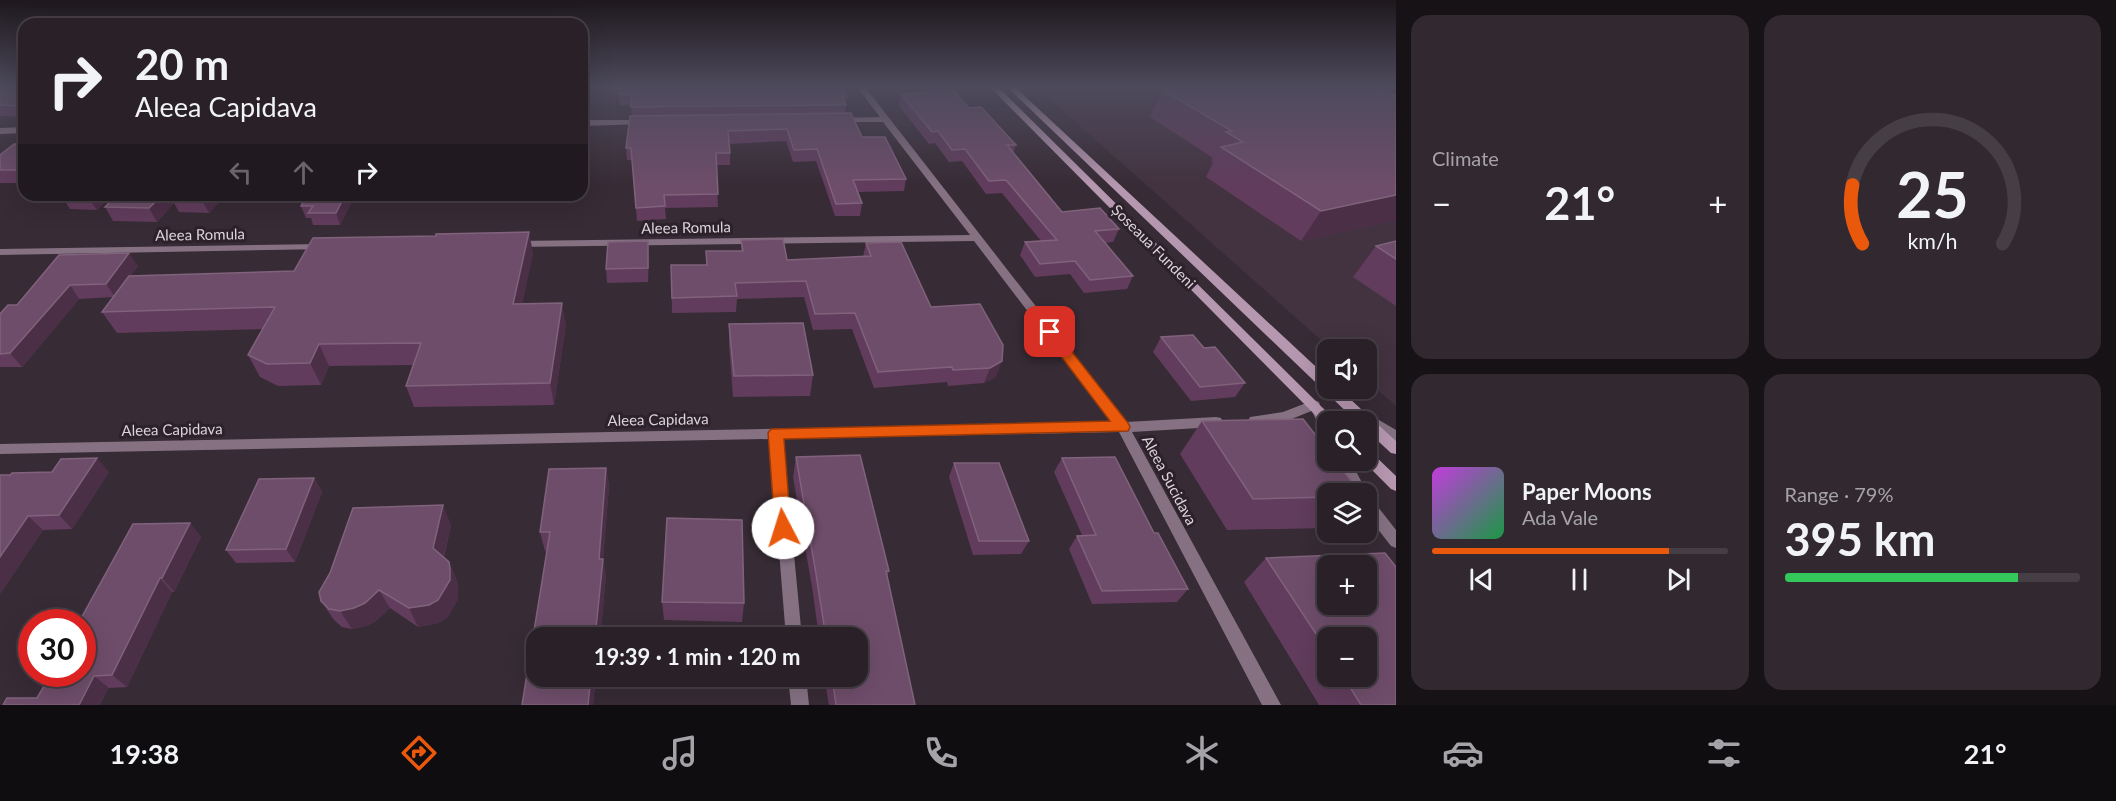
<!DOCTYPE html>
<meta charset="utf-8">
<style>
:root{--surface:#292028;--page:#312830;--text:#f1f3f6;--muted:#a5a3a8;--line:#453e45;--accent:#ea580c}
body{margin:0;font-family:Lato,sans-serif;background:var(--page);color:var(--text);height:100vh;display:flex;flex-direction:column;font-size:22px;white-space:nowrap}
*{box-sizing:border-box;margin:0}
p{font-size:20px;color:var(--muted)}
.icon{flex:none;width:33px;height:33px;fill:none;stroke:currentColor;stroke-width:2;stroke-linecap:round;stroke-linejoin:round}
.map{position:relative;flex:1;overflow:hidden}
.drawer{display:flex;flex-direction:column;gap:15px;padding:15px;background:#171216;width:720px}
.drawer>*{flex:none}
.hud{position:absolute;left:18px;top:18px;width:570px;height:183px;border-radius:18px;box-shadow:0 6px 24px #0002,0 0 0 2px var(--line);background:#292028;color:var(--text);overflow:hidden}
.buttons{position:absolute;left:1317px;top:339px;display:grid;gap:12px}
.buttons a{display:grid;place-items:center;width:60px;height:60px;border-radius:12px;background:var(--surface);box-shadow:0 6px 24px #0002,0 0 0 2px var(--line);font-size:30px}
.speed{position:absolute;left:18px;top:609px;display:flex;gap:12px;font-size:30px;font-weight:700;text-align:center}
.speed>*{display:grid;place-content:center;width:78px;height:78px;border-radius:50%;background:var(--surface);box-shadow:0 6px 24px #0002,0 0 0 2px var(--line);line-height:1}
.speed .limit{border:9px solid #d22;background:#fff;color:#111}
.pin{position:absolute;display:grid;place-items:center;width:51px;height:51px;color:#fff;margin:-26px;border-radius:12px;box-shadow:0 3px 9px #0006}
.me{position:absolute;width:66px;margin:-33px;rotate:355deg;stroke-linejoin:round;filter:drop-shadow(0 0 4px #0008)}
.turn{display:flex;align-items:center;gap:21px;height:126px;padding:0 18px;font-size:27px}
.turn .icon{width:78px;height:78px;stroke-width:2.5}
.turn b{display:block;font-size:42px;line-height:51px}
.lanes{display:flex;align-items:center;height:57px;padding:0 18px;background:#0003;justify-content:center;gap:30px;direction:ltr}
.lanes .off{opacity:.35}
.big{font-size:45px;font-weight:700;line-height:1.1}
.drawer .tile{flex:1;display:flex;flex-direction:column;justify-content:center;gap:9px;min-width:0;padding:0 21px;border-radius:18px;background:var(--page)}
.drawer .dial{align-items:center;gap:0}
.dial svg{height:156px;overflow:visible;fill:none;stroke:var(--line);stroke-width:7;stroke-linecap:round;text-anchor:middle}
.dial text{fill:var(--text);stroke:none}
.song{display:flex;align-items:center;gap:18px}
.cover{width:72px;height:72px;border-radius:9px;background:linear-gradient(135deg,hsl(290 70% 55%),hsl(140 70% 35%))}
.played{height:6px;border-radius:3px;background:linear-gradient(90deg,var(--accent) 80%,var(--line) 80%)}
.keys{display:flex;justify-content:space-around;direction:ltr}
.heat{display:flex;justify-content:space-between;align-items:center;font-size:33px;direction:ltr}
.charge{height:9px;border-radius:4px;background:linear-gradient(90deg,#34c759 79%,var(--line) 0)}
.drawer .tiles{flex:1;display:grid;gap:15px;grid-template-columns:repeat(2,1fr)}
.trip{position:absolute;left:526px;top:627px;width:342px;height:60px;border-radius:18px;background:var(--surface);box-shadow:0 6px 24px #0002,0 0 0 2px var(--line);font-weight:700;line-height:60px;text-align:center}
.tab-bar{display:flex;height:96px;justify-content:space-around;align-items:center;background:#100d10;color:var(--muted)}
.tab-bar .icon{width:42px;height:42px}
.tab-bar .current{color:var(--accent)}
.tab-bar b{font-size:27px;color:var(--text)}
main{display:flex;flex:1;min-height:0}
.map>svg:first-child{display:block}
</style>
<main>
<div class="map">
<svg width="1396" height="705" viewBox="0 0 1396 705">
<rect width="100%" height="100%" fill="#372b35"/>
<path fill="#433240" d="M1036 87H1396V406L1367 381 1366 350 1331 349Z"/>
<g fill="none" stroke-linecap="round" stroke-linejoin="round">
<g fill="#857182" fill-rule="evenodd">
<path d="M857 87H865L1126 422 1216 417 1221 418 1223 422 1221 426 1216 427 1132 432 1281 705H1262L1119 432 783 439 802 638H786L770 439 0 454V444L1112 422 974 241 516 247 511 244 516 241 970 235 883 122H836L835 120 839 118 880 117Z"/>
<path d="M582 120H644L648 122 644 124 582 126Z"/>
<path d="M24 127V133L0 134V128Z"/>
<path d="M324 244 328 245 329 247 328 249 0 255V249Z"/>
<path d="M1314 400 1319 402 1320 405 1319 408 1284 422 1255 426 1250 425 1248 421 1250 417 1283 412Z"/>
<path d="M788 676H806L809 705H791Z"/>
</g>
<g fill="#857182" fill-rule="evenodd">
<path d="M1318 406 1323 408 1330 422H1328V436L1323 435 1312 411 1313 408Z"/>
<path d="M1367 413 1396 430V442L1366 424V422L1362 421 1360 418 1362 415Z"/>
<path d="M1336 460H1350L1368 494 1367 496 1371 498 1396 530V548L1391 546 1366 514V494H1354Z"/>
</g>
<g fill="#b697b0" fill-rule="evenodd">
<path d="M990 87H998L1337 422H1328L1326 426Z"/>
<path d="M1007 87H1015L1328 378V388H1338L1396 441V454L1391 453 1366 430V422H1357Z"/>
<path d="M1366 451 1371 452 1396 476V491L1391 489 1362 460H1366Z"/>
</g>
</g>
<g fill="#613c5c" fill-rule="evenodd">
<path d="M0 87H24V117L0 116Z"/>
<path d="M1162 90 1396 220 1301 241 1206 177 1213 162 1211 161 1213 158 1150 117Z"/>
<path d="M619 94 847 96 845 113 862 137 906 179 904 191 858 192 862 203 860 216H835L816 161 793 162 786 141 729 144 730 153V165H716L718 207 665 208 666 219 637 221 632 160H627L626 148 632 116 631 105H620Z"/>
<path d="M901 94 969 108 1016 145 1013 153 1062 212 1119 229 1113 242 1105 243 1133 276 1127 289 1084 293 1070 274 1035 277 1020 255 1025 242 1041 241 1002 193 986 194 962 161 949 162 935 143 929 144 899 106Z"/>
<path d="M24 144V183H0V155Z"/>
<path d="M61 195H113L97 210 70 209Z"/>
<path d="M176 195H226L209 213 179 212 174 203 157 222 113 221 105 207Z"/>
<path d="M355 196 340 225H313L311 218H306L301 206Z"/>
<path d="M741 240 787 260 863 257 866 243 931 307 980 304 996 377 984 383 948 386 947 382 874 388 852 329 813 330 804 297 737 299 736 312 672 313 671 265H706V251H741Z"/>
<path d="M1396 241V306L1353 277 1376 246Z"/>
<path d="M533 253 522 304 566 324 554 405 414 407 406 386 413 365 329 366 321 385 278 386 260 377 248 355 262 329 117 333 102 312 113 297 79 299 22 367H0V314L17 305 59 255 138 266 130 276 294 271Z"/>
<path d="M649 255 648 282 607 283 606 269Z"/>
<path d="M729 324 813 375 810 396 733 397 729 345Z"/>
<path d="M1161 337 1204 348 1245 383 1235 397 1191 401 1153 352Z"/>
<path d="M1202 421 1328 494V528L1227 530 1180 454Z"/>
<path d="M796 457 889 571 887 577 915 705H829L824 676H858V638H819L813 593 793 477Z"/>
<path d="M1062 458 1154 533 1188 589 1177 602 1092 604 1069 549 1077 536 1082 535 1054 472Z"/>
<path d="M954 463 1029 541 1021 554 973 555 949 477Z"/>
<path d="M606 468 609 486 603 559 606 576 600 638H537V676H596L593 705H522L547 550 545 551 540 532Z"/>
<path d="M109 472 72 529 43 530 0 594V475Z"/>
<path d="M314 478 322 492 295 562 236 563 226 550Z"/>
<path d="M190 523 201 537 174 592H172L127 687 109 688 37 698Z"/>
<path d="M451 525 444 557 449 562 457 581 458 588V599L447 618 438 623 418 627 390 608 376 621 366 626 352 629 342 627 334 620 321 601Z"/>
<path d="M1266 558 1396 705H1319L1244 582ZM1328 638 1366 676H1328Z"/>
<path d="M662 602 744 603 742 622 664 620Z"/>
</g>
<g fill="#4b2f47">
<path d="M24 165V178L18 170Z"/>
<path d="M90 195H113L97 210 88 197Z"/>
<path d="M162 195H174L176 199H172L174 203 157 222 149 208Z"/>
<path d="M206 195H226L209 213 202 200Z"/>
<path d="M345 195H355V196L340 225 336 213Z"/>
<path d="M1396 195V220L1301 241 1321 211Z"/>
<path d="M529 232 533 253 518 325 513 304Z"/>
<path d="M648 241 649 255 648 282Z"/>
<path d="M129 253 138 266 115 297 106 284Z"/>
<path d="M70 285 79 299 22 367 10 353Z"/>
<path d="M562 303 566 324 554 405 550 383Z"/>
<path d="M319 344 329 366 321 385 310 363Z"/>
<path d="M1002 361 996 377 984 383 990 368Z"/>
<path d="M97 458 109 472 72 529 59 515Z"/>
<path d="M606 468 609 486 603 559 606 576 600 638H595L599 559Z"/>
<path d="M314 478 322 492 295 562 286 549Z"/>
<path d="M443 505 451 525 441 567 433 548Z"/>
<path d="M28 516 43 530 0 594V557Z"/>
<path d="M190 523 201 537 174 592 162 578Z"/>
<path d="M449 562 457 581 458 588V599L447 618 438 623 418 627 409 608Z"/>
<path d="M160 578 172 592 127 687 112 675Z"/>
<path d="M379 590 390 608 376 621 366 626 352 629 340 611Z"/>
<path d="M94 676 109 688 100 705H79Z"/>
<path d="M591 676H596L593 705H588Z"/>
</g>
<g fill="#6e4d6a" stroke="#80627c" stroke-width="1.5" fill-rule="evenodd">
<path d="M0 87H24V106L0 105Z"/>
<path d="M620 87H843L847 96H842L846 105 631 107 632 94H619Z"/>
<path d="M1179 87H1376L1396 96V195L1321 211 1221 147 1243 142 1226 132 1232 131 1162 90Z"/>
<path d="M953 90 969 108 981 107 1016 145H1007L1062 212 1100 208 1119 229 1095 231 1133 276 1090 280 1075 261 1040 264 1025 242 1057 240 1006 180 989 181 965 149 952 150 938 131 932 132 901 94Z"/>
<path d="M851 113 862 137H885L906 179 853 180 862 203 836 204 817 149 794 150 787 129 728 131 730 153H716L718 194 664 195 665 206 636 208 631 148H626L630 116Z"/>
<path d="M14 144H24V165L18 170H0V155Z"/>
<path d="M61 195H90L88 197Z"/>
<path d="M117 195H162L149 208 105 207Z"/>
<path d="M176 195H206L202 200 172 199Z"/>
<path d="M307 195H345L336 213H308L313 206H301Z"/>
<path d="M529 232 513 304 562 303 550 383 406 386 421 343 319 344 310 363 267 364 248 355 275 307 102 312 129 276 294 271 313 238 436 236V234Z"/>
<path d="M783 239 787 260 871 256 866 243 901 242 931 307 980 304 1003 345 1002 361 990 368 953 370 952 367 878 372 855 313 815 314 806 281 735 283 737 296 672 298 671 265H707L706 251H743L741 240Z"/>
<path d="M648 241V268L606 269 608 242Z"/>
<path d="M1396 241V259L1376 246Z"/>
<path d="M129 253 106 284 70 285 10 353 0 354V314L8 305H17L59 255Z"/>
<path d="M803 323 813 375 734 376 729 324Z"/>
<path d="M1193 335 1204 348 1215 347 1245 383 1200 387 1161 337Z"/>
<path d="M1303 419 1328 451V460H1335L1361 494H1328V497L1253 499 1202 421Z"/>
<path d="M860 455 889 571H886L915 705H836L832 676H858V638H826L816 574 796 457Z"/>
<path d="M1115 457 1154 533H1158L1188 589 1102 591 1077 536 1096 535 1062 458Z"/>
<path d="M97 458 59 515 28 516 0 557V475H10L12 473 52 472 61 459Z"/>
<path d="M954 463H999L1029 541H979Z"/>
<path d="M606 468 599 559H603L595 638H537V676H591L588 705H522L550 532H540L549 469Z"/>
<path d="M314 478 286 549 226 550 259 479Z"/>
<path d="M443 505 433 548 449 562 450 569V580L438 600 429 605 409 608 379 590 365 603 354 608 340 611 329 609 321 601 319 592 330 573 353 508Z"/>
<path d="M667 518 742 520 744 603 662 602Z"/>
<path d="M190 523 162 578H160L112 675 94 676 79 705H3L7 698H37L51 674H82V622H79L133 524Z"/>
<path d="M1385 553 1396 567V705H1361L1343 676H1366V638H1328V652L1266 558ZM1328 566H1366V604H1328Z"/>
</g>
<linearGradient id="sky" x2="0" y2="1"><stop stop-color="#1e181d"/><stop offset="0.47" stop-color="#4d4a5c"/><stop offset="1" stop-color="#4d4a5c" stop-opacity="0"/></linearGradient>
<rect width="1396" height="185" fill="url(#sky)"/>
<path fill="#ea580c" stroke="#983908" stroke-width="1.5" d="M1050 328 1054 329 1128 423 1130 427 1128 431 784 439 791 528 789 534 783 536 777 534 775 528 768 433 771 429 1110 421 1045 335 1043 332 1045 329Z"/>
<g text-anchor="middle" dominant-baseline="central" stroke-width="6" stroke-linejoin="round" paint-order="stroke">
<g font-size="15" fill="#dcd4da" stroke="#2d212b">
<text transform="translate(686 227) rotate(-1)">Aleea Romula</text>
<text transform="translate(200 234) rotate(-1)">Aleea Romula</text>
<text transform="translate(1154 246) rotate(45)">Șoseaua Fundeni</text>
<text transform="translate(658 419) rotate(-1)">Aleea Capidava</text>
<text transform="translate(172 429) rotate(-1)">Aleea Capidava</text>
<text transform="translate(1170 480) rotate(62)">Aleea Sucidava</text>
</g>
</g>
</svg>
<div class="buttons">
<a><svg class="icon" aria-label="sound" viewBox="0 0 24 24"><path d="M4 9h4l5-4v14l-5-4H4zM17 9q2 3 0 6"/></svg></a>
<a><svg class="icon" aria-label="search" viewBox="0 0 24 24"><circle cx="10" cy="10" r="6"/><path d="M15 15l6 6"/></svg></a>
<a><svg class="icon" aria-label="layers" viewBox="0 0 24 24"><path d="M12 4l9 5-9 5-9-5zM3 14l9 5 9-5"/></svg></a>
<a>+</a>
<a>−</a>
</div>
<div class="speed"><div class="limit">30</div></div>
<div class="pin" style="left:1050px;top:332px;background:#d93025"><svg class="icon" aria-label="arrive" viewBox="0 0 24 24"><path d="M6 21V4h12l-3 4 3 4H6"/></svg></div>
<svg class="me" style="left:783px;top:528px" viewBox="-20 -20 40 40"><circle r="19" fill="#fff"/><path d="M0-13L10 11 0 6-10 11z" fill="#ea580c"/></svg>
<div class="trip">19:39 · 1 min · 120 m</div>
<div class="hud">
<div class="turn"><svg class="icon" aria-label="right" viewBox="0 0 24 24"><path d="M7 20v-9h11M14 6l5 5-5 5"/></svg><div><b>20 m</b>Aleea Capidava</div></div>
<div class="lanes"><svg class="icon off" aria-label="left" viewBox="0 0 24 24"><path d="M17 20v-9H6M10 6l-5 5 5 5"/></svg><svg class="icon off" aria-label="ahead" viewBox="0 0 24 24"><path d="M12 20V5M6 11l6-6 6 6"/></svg><svg class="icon" aria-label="right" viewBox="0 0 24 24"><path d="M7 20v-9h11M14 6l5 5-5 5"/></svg></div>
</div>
</div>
<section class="drawer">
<div class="tiles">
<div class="tile"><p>Climate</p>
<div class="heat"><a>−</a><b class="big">21°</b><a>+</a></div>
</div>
<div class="tile dial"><svg viewBox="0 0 100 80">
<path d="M14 69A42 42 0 1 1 86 69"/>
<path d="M14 69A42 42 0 0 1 9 39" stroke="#ea580c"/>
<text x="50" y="56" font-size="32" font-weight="700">25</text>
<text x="50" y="72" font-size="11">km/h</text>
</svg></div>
<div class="tile">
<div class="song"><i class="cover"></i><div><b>Paper Moons</b><p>Ada Vale</p></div></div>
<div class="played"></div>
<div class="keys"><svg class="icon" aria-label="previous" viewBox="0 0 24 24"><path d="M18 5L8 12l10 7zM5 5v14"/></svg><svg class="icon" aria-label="pause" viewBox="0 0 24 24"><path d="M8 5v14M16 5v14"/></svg><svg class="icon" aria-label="next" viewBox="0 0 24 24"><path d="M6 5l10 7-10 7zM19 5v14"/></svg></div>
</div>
<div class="tile"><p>Range · 79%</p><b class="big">395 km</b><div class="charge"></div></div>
</div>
</section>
</main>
<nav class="tab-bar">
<b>19:38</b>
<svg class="icon current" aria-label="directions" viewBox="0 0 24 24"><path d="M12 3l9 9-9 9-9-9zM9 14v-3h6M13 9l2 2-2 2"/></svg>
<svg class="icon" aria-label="music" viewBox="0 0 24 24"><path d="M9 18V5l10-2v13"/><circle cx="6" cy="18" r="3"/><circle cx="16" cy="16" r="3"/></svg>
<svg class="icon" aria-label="phone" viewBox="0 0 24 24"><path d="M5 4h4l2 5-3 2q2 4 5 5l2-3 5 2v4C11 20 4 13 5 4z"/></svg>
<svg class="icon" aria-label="climate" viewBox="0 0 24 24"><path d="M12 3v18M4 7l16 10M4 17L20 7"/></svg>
<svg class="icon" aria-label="car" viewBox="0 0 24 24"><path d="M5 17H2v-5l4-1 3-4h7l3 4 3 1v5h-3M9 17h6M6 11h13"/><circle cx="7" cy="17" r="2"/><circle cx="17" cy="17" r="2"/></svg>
<svg class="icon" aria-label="filters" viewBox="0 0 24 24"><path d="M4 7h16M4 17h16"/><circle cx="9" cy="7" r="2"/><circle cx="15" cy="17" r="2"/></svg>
<b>21°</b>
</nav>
